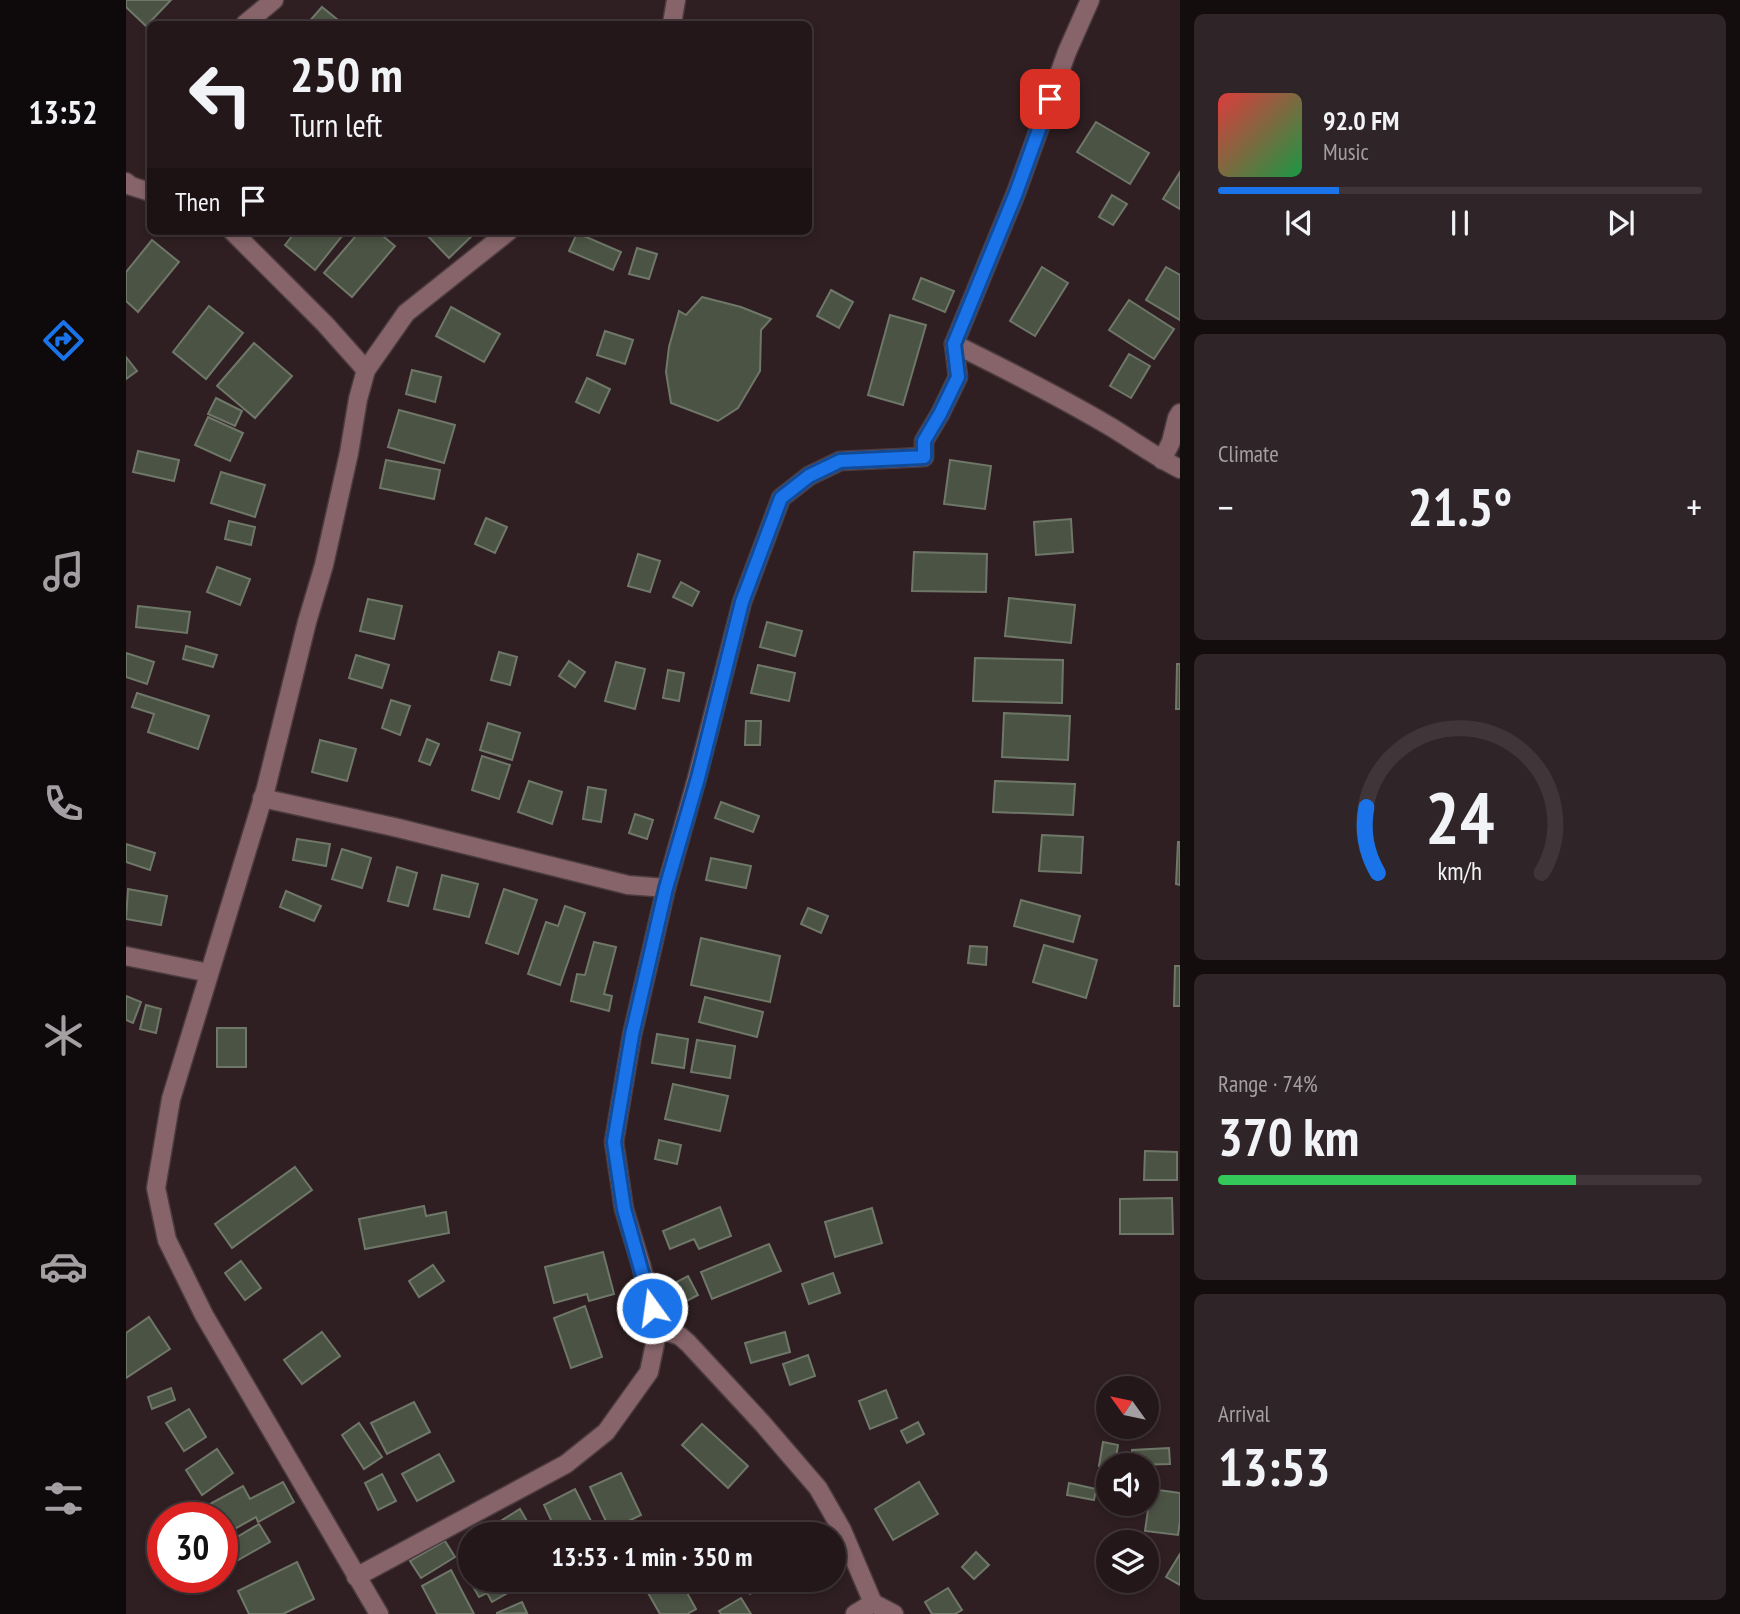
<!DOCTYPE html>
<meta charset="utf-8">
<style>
:root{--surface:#23171a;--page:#2f2427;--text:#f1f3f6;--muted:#a39fa2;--line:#403639;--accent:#1a73e8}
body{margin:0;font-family:"PT Sans Narrow",sans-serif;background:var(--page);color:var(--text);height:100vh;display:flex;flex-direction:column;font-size:26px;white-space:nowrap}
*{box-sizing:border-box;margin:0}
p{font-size:23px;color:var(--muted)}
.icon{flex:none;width:38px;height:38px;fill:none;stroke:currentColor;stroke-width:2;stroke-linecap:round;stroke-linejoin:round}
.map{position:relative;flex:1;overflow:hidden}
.panel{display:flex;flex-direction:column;gap:14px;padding:14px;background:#130d0e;width:560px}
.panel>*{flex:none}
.top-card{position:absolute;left:21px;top:21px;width:665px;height:214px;border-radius:10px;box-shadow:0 4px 10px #0003,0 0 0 2px var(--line);background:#23171a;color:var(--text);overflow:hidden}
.needle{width:46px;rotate:303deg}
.controls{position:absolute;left:970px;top:1376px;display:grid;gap:14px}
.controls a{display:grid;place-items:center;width:63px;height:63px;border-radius:50%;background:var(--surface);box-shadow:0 4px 10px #0003,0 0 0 2px var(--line);font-size:35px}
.speed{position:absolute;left:21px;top:1502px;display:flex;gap:14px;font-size:35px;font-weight:700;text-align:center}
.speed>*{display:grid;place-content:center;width:91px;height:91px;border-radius:50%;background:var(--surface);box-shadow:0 4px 10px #0003,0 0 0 2px var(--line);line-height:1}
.speed .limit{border:10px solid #d22;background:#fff;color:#111}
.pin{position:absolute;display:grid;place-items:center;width:60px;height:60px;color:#fff;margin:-30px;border-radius:14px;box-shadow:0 4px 10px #0006}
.me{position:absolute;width:77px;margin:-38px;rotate:346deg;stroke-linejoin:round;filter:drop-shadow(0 0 5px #0008)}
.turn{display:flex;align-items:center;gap:24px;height:147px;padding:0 28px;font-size:32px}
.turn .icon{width:91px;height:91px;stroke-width:2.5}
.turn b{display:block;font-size:49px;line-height:60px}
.then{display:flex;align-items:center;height:66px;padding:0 28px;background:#0003;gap:14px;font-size:26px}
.big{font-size:52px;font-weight:700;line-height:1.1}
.panel .card{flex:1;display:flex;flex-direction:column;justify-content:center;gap:10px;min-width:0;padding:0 24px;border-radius:10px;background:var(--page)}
.panel .dial{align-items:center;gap:0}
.dial svg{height:182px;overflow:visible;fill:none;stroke:var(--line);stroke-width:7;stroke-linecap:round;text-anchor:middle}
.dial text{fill:var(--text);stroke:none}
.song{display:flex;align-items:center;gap:21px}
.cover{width:84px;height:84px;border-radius:10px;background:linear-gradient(135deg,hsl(0 70% 55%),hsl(140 70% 35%))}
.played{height:7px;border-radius:4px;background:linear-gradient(90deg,var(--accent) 25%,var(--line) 25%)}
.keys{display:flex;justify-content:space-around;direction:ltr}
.heat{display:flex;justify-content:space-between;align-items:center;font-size:38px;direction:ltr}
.charge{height:10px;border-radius:5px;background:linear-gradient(90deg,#34c759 74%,var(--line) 0)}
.trip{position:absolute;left:332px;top:1522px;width:388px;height:70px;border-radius:35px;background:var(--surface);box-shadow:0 4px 10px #0003,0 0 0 2px var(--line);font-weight:700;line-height:70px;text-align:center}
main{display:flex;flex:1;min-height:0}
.menu{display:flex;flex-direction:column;width:126px;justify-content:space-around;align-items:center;background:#0e090a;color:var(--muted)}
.menu .icon{width:49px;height:49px}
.menu .selected{color:var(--accent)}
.menu b{font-size:32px;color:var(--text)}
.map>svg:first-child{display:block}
</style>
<main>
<nav class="menu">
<b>13:52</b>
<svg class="icon selected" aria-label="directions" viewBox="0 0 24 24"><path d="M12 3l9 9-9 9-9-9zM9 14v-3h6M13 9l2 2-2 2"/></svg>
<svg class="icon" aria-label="music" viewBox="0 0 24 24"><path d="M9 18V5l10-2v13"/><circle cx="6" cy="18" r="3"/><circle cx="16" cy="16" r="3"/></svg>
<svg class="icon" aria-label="phone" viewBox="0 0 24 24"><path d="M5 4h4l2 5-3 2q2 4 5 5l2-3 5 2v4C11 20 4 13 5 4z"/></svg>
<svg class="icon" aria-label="climate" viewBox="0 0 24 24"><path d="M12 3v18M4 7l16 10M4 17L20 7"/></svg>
<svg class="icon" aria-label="car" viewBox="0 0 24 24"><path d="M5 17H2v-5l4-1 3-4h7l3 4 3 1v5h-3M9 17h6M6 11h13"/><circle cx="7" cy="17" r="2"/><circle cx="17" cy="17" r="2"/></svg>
<svg class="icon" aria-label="filters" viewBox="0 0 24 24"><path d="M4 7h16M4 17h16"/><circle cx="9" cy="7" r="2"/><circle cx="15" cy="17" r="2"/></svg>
</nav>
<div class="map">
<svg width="1054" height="1614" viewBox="0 0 1054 1614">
<rect width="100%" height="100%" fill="#2f1f22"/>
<g fill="#4b5345" stroke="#6f7768" stroke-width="2">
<path d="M0 0H45L20 26 0 7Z"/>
<path d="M196 7 217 24H181Z"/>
<path d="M970 122 1023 153 1004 184 951 152Z"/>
<path d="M1054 172V209L1037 199Z"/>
<path d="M986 195 1001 204 987 225 973 217Z"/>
<path d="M170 231H220L189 270 159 245Z"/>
<path d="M234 231H251L269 246 226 297 198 273Z"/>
<path d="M297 231H351L323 258Z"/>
<path d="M451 233 495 252 487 270 443 251Z"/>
<path d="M26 240 53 262 12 312 0 301V272Z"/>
<path d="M511 248 531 254 523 279 503 274Z"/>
<path d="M916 267 942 283 909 336 884 321Z"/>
<path d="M1040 267 1054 275V320L1020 300Z"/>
<path d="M795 278 828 291 819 312 787 299Z"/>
<path d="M705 290 727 302 713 328 691 316Z"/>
<path d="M576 297 615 307 645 319 635 330 634 371 612 408 592 421 545 403 540 372 543 347 553 311 560 315Z"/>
<path d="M1003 300 1048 329 1028 359 983 330Z"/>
<path d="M83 306 117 333 80 379 47 352Z"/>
<path d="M325 307 374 334 358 362 310 336Z"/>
<path d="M764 315 800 325 777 405 742 395Z"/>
<path d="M479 331 507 340 499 364 471 355Z"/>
<path d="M128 343 166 376 129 418 91 386Z"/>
<path d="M1003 354 1024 366 1005 398 984 386Z"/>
<path d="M0 357 11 371 0 379Z"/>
<path d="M286 370 315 377 309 402 280 394Z"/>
<path d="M461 378 484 389 473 413 450 402Z"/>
<path d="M90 398 116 411 109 426 82 414Z"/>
<path d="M273 410 329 425 318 463 262 447Z"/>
<path d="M82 417 117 433 104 461 69 445Z"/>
<path d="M12 451 53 460 48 481 7 472Z"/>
<path d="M260 460 314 470 308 499 254 488Z"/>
<path d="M824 460 865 466 859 509 818 504Z"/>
<path d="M95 472 139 485 129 517 85 503Z"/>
<path d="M360 518 381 527 369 553 349 544Z"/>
<path d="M945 519 947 552 910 555 908 522Z"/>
<path d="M103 521 129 527 125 545 99 539Z"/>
<path d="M788 552 861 554 860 592 786 591Z"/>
<path d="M512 554 534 561 524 592 502 586Z"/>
<path d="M91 567 124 579 114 605 81 592Z"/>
<path d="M555 582 573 592 566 606 547 597Z"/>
<path d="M883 598 949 605 945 643 879 636Z"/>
<path d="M242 599 276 606 268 639 234 631Z"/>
<path d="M12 606 64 612 61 633 10 627Z"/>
<path d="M641 622 676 631 669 656 634 647Z"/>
<path d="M60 646 91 655 87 667 57 659Z"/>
<path d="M373 652 391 657 384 685 365 680Z"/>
<path d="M0 653 28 662 21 684 0 677Z"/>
<path d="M230 655 263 665 256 688 223 678Z"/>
<path d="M849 658 937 660 936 703 847 701Z"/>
<path d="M443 661 459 672 449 687 433 676Z"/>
<path d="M490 662 519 669 509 709 479 701Z"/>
<path d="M1051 664H1054V709H1050Z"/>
<path d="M632 665 669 673 663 701 625 693Z"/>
<path d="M542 670 558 673 553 701 537 698Z"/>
<path d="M11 693 83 716 72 749 22 732 28 714 6 707Z"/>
<path d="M265 700 284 706 274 735 256 728Z"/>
<path d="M878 713 944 716 942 760 876 757Z"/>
<path d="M620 721H635L634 745H619Z"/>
<path d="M362 723 394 733 386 760 354 750Z"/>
<path d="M301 739 313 744 304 765 293 761Z"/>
<path d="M194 740 230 749 221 781 186 772Z"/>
<path d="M356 756 384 765 373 799 346 790Z"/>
<path d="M403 781 436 792 426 824 392 812Z"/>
<path d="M869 781 949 784 947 815 867 812Z"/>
<path d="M462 787 480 790 475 822 457 819Z"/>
<path d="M595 802 633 816 627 832 589 818Z"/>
<path d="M509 814 527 820 521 839 503 833Z"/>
<path d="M916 835 957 837 955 873 913 871Z"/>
<path d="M171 839 204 844 200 866 167 860Z"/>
<path d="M1052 842H1054V885L1050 884Z"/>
<path d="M0 844 29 853 24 870 0 862Z"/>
<path d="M216 849 245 858 236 888 206 879Z"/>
<path d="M585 858 625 866 620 888 580 880Z"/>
<path d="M271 867 291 873 282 906 262 901Z"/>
<path d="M316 875 352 884 343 917 308 909Z"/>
<path d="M2 889 41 896 35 925 0 919Z"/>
<path d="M378 889 411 900 392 954 360 943Z"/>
<path d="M160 891 195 906 188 921 154 907Z"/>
<path d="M895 900 954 916 947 942 888 926Z"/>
<path d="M439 906 459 913 434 985 402 974 420 922 432 926Z"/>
<path d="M682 908 702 916 695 933 675 924Z"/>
<path d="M575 938 654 956 644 1002 565 985Z"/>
<path d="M468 942 490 947 478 994 486 996 483 1011 445 1001 451 974 459 975Z"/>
<path d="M918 945 971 960 960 998 907 982Z"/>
<path d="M844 946 861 947 860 965 842 963Z"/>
<path d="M1049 966H1054V1006H1048Z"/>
<path d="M0 996 15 1002 7 1023 0 1020Z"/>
<path d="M579 997 637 1012 631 1037 573 1022Z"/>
<path d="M20 1005 35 1009 30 1033 14 1029Z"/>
<rect x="91" y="1028" width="29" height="39"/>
<path d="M531 1034 562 1039 558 1068 526 1063Z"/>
<path d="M571 1040 609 1046 604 1078 565 1072Z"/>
<path d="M547 1084 602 1096 594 1131 539 1119Z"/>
<path d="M533 1140 555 1145 551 1164 529 1159Z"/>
<path d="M1019 1151 1051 1152V1180H1018Z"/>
<path d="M169 1167 186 1190 106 1248 89 1224Z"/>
<path d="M1046 1198 1047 1234H994V1199Z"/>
<path d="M298 1206 300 1216 320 1212 323 1233 239 1249 233 1219Z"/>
<path d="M594 1207 605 1236 573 1249 568 1239 544 1249 537 1231Z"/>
<path d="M746 1208 756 1243 709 1257 699 1222Z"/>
<path d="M643 1244 655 1271 586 1299 575 1272Z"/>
<path d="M477 1252 488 1294 463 1301 461 1294 428 1303 419 1267Z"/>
<path d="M115 1261 135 1288 119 1300 99 1273Z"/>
<path d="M307 1265 318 1281 293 1297 283 1281Z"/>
<path d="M707 1273 714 1293 683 1304 676 1284Z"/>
<path d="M562 1276 572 1295 555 1304 545 1285Z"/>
<path d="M459 1306 476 1357 445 1368 428 1318Z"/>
<path d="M23 1317 44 1349 0 1378V1333Z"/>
<path d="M196 1332 214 1356 176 1384 158 1360Z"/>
<path d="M659 1332 664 1352 625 1363 619 1343Z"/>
<path d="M682 1355 689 1376 664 1385 657 1364Z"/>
<path d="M45 1388 49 1400 26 1409 22 1397Z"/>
<path d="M760 1390 771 1418 744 1429 733 1401Z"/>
<path d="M288 1402 304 1432 261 1454 245 1423Z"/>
<path d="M63 1409 80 1437 58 1451 40 1423Z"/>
<path d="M792 1422 798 1434 781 1443 775 1431Z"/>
<path d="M233 1423 256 1457 238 1469 216 1435Z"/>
<path d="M576 1424 622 1466 602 1488 556 1445Z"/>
<path d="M977 1442 992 1445 989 1465H982V1468L973 1466Z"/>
<path d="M1043 1448 1044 1464 1006 1465V1450Z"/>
<path d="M91 1449 107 1473 76 1495 60 1470Z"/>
<path d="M313 1454 328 1481 291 1501 276 1474Z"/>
<path d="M495 1473 515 1515 484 1530 464 1487Z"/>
<path d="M256 1474 270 1501 252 1510 239 1483Z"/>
<path d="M157 1482 168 1502 132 1522 130 1517 96 1536V1517H74L71 1511 117 1486 124 1499Z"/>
<path d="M793 1482 812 1514 767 1540 749 1509Z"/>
<path d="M943 1483 970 1489 968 1500 941 1495Z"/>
<path d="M449 1489 472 1535H432L418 1505Z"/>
<path d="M1025 1489 1054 1493V1521L1052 1535 1019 1531Z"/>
<path d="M394 1509 409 1535H374L368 1525Z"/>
<path d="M133 1524 144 1542 107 1563 96 1546Z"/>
<path d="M319 1541 329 1557 295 1578 284 1561Z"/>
<path d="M850 1552 863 1565 848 1579 836 1567Z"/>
<path d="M1054 1554V1585L1040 1577Z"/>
<path d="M345 1555V1580H390L394 1586 366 1602 361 1593 353 1597 333 1563Z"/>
<path d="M171 1562 188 1599 157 1614H123L112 1591Z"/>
<path d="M325 1570 348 1614H311L296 1586Z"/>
<path d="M545 1580H554L570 1609 561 1614H534L522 1593Z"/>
<path d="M617 1580H650L624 1594Z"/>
<path d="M822 1588 836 1610 829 1614H806L799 1602Z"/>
<path d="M615 1598 625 1614H595L593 1611Z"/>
<path d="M396 1602 401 1613 371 1614V1613Z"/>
</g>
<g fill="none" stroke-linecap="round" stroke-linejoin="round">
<g stroke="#4c3c3f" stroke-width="21">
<g id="minor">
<path d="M119 24 148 0"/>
<path d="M546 24 550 0"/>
<path d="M0 182 5 186 24 192"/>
<path d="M106 231 199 324 240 370 232 399 223 453 198 565 181 622 140 788 45 1099 30 1188 41 1240 78 1315 253 1614"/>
<path d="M828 344C881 370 934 397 985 427 1008 441 1030 457 1054 469"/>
<path d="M240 370 280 313 383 231"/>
<path d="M1036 460 1045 442 1051 418 1054 413"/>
<path d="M136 798 268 827 502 885 540 888"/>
<path d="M0 956 83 973"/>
<path d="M532 1329 554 1336 562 1343 637 1424 692 1488 716 1530 747 1603"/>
<path d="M230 1577 440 1464 480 1432 523 1372 532 1329 515 1265 498 1209 488 1142 506 1035 540 888 571 778 616 602 655 498 683 476 714 461 798 457V441L814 414 832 377 828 344 890 193 941 52 964 0"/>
<path d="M729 1614 747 1603 768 1614"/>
</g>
</g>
<use href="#minor" stroke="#86646a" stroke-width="18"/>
</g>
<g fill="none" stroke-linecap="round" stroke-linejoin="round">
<g stroke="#114b97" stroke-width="18">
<path id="route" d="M526 1308 498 1209 488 1142 506 1035 540 888 572 778 616 602 655 498 683 476 714 461 798 457V441L814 414 832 377 828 344 890 193 924 99"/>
</g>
<use href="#route" stroke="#1a73e8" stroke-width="12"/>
</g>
</svg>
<div class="controls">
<a><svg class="needle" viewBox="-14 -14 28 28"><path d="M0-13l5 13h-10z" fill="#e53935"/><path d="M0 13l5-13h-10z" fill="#a39fa2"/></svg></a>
<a><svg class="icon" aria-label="sound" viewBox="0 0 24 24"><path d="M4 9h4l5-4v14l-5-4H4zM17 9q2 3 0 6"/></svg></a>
<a><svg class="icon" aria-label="layers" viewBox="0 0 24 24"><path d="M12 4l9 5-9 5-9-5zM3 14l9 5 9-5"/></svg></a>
</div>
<div class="speed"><div class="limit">30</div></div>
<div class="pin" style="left:924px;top:99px;background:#d93025"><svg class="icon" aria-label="arrive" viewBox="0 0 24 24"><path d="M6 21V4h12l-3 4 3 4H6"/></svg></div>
<svg class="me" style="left:526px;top:1308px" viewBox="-20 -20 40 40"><circle r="17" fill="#1a73e8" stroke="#fff" stroke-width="3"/><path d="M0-11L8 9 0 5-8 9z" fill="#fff"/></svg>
<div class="trip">13:53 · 1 min · 350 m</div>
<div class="top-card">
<div class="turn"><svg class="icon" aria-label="left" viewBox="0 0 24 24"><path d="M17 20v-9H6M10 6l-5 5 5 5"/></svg><div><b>250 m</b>Turn left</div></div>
<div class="then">Then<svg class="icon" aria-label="arrive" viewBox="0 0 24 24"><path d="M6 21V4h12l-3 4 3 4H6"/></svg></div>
</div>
</div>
<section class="panel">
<div class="card">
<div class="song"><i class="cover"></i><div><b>92.0 FM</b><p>Music</p></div></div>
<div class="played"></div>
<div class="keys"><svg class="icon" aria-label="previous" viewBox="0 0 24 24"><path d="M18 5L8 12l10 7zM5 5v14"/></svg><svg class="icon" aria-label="pause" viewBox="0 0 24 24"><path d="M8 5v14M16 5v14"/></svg><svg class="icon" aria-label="next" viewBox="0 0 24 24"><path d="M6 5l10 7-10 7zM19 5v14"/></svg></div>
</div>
<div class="card"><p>Climate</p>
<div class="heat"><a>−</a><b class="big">21.5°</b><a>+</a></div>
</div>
<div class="card dial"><svg viewBox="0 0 100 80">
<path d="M14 69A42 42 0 1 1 86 69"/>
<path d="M14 69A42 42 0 0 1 9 40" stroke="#1a73e8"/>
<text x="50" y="56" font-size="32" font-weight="700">24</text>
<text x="50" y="72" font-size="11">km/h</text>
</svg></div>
<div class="card"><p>Range · 74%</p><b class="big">370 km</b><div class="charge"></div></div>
<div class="card"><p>Arrival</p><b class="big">13:53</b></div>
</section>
</main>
